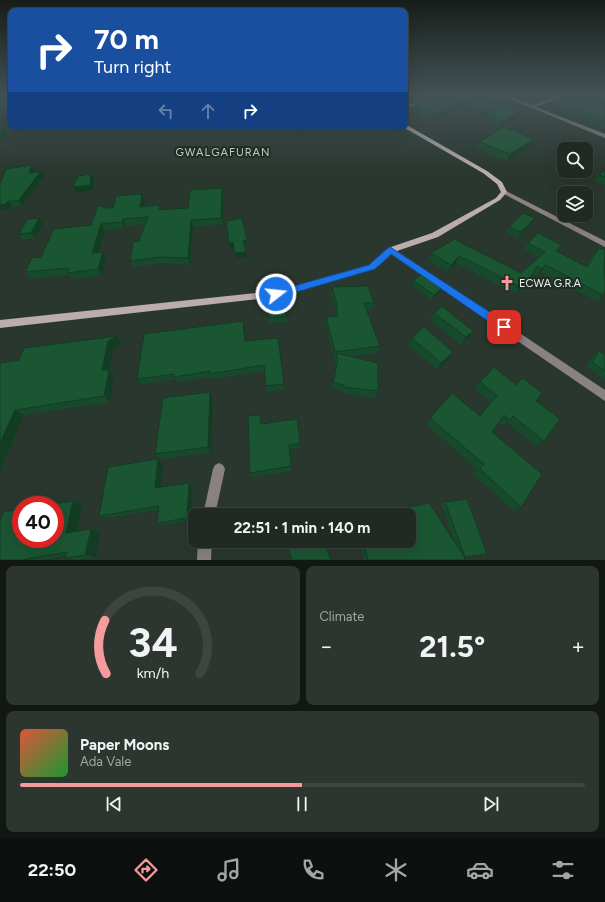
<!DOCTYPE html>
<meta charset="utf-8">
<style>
:root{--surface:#202922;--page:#2d352f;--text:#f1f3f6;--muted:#a2a6a5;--line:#3d4540;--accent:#f59b9d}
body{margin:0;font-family:Figtree,sans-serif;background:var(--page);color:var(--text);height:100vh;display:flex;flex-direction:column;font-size:15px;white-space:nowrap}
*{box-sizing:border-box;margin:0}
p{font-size:13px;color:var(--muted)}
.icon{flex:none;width:22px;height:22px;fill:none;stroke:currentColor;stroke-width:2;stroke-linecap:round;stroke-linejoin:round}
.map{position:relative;height:560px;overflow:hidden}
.sheet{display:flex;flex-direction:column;gap:6px;padding:6px;background:#121713;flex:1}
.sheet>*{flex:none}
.banner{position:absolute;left:8px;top:8px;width:400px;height:122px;border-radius:8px;box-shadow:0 4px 16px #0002,0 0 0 1px var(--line);background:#1a4fa0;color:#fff;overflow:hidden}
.fabs{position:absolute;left:557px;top:142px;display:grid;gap:8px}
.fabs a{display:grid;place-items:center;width:36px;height:36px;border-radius:8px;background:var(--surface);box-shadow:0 4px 16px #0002,0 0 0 1px var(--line);font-size:20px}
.speed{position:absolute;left:12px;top:496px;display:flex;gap:8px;font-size:20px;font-weight:700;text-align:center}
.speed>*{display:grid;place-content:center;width:52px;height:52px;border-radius:50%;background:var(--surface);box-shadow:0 4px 16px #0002,0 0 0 1px var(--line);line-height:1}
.speed .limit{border:6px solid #d22;background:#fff;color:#111}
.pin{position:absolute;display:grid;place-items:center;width:34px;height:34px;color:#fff;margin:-17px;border-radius:8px;box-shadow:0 2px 6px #0006}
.me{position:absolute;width:44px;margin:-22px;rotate:74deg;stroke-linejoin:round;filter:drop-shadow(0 0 3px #0008)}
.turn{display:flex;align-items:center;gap:14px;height:84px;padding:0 20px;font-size:18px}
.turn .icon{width:52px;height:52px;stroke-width:2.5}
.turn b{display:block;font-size:28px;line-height:34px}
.lanes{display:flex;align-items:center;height:38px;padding:0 20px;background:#0003;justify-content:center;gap:20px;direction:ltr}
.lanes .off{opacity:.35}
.big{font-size:30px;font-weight:700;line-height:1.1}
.sheet .widget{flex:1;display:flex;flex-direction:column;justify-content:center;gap:6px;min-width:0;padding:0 14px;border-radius:8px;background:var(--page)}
.sheet .dial{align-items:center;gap:0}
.dial svg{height:104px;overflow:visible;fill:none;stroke:var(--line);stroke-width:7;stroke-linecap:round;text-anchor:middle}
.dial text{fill:var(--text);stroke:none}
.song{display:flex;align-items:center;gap:12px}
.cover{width:48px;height:48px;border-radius:6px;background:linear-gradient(135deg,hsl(10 70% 55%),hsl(130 70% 35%))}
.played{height:4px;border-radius:2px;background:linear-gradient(90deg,var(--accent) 50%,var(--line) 50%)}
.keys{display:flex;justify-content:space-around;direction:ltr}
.heat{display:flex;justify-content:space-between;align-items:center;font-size:22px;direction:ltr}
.sheet .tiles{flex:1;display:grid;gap:6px;grid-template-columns:1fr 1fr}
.widget:last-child{grid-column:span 2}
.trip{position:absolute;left:188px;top:508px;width:228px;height:40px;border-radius:8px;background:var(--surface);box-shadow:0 4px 16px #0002,0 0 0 1px var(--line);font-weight:700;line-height:40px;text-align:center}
.tabs{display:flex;height:64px;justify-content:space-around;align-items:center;background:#0d100e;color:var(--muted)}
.tabs .icon{width:28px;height:28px}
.tabs .on{color:var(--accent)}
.tabs b{font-size:18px;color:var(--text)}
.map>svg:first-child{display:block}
</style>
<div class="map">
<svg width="605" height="560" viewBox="0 0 605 560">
<rect width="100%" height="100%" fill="#2a372e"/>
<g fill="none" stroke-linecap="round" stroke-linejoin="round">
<g fill="#8a8181" fill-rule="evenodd">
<path d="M442 95H448L405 108V106Z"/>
<path d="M500 95H505L532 105 560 95H565V96L536 107 605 134V138Z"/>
<path d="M504 190 605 241V247L502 193V191Z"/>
<path d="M391 247 605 390V401L388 252 387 250Z"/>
<path d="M219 463 223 465 225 469 215 515H203L213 469 215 465Z"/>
<path d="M198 541H212L211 560H197Z"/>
</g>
<path fill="#bbadad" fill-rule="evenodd" d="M405 124 487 171 502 182 507 192 500 200 438 237 394 252 375 269 276 297 0 328V320L276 291 369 265 388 248 432 233 496 198 501 192 497 184 483 173 403 127H405Z"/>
</g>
<g fill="#174a2c">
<path d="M605 95V128L553 109 556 103Z"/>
<path d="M11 99V121L3 112 0 107 4 104 2 101Z"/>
<path d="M497 99 492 101 519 112 517 117 497 128 488 115 482 116 462 108 431 119 414 110 415 105Z"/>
<path d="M293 127H356L295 133Z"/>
<path d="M479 142 531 146 507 161 476 148Z"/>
<path d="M32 165 35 170 34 172 41 171 44 176 22 206H12L9 209 0 210V182Z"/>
<path d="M605 170V185L594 181 599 175Z"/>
<path d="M222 188 223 194V224L193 227 190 265 162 263 134 267 130 261 139 241 145 224 126 226 125 228 105 230 98 253 107 259 102 276 72 279 69 275 30 279 25 272 41 257 91 225 113 208 142 194 145 201 144 206 162 210 188 208Z"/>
<path d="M43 224 35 238 23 240 19 234Z"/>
<path d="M531 224 518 238 506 232 509 227Z"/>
<path d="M528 243 556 251 586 266 593 254 599 248 603 295 596 301 541 272 536 276 533 274 524 287 516 294 456 263 448 272 428 260 431 253 465 245 521 273 539 257 524 249Z"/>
<path d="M413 280 442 288 439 293 432 300 412 285Z"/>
<path d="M332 287 374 303 372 310H367L380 346 378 353 352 356 378 391 375 398 342 393 343 391 332 388 336 366 326 324V317L335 316 336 310 331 294Z"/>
<path d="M267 306 286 316 287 321 269 324Z"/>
<path d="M434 313 468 338 461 345 430 320Z"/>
<path d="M245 327 246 341 278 338 284 389 267 392 264 371 213 379 212 377 177 382 176 379 142 384 137 379Z"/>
<path d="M412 338 453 352 449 359 437 370 408 345Z"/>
<path d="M122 343 114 348 109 370 114 376 110 402 24 415 0 471V363L19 360Z"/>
<path d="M599 351 605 355V380L586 367 593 356Z"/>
<path d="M523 378 536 401 544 441 535 446 507 422 503 426 499 422 492 432 521 507 513 510 473 474 477 469 426 424 430 418 480 415 491 402 475 389 480 382 516 385Z"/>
<path d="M210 392 213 399 211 452 161 459 155 454Z"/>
<path d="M260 415 262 424 300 443V448L289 450 292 471 252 477 250 473Z"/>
<path d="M158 459 163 464 160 487 193 486 191 521 162 525 157 523 159 510 106 518 99 516Z"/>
<path d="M445 502 482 555 464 557 465 560H364L359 541H409V515H400L399 513 405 508 455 542 441 504Z"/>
<path d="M83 505 77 531 91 529 100 532 96 557 77 560 65 558 66 556 43 560H0Z"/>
</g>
<g fill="#133c24">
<path d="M497 95H498L497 99 486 105 488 100Z"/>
<path d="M463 102 462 108 431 119 433 114Z"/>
<path d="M484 110H490L488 115 482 116Z"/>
<path d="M519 112 517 117 497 128 500 123Z"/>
<path d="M17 127H30L20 131Z"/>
<path d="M300 127H356L295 133V128Z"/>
<path d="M4 129 8 136 0 139V131Z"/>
<path d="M534 139 531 146 507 161 510 154Z"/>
<path d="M32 165 35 170 32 177 29 173Z"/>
<path d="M41 171 44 176 22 206 18 201Z"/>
<path d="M91 174 94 180 93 190 76 193 73 187Z"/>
<path d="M222 188 223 194V224L221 218Z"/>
<path d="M142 194 145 201 142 213 140 207Z"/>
<path d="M8 201 12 206 9 209 2 210 0 208V205Z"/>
<path d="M160 205 163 212 159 210Z"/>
<path d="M39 218 43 224 35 238 31 233Z"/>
<path d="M535 218 531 224 518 238 521 232Z"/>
<path d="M123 219 126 226 125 228 122 222Z"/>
<path d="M191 220 193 227 190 265 188 258Z"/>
<path d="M101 224 105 230 96 260 92 253Z"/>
<path d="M247 240V245L244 246 243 241Z"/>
<path d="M233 242 234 247 230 248 229 243Z"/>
<path d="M103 252 107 259 102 276 98 269Z"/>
<path d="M246 252 247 257 236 258 235 253Z"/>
<path d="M459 256 456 263 448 272 451 265Z"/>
<path d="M546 265 541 272 536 276 541 269Z"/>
<path d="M529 280 524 287 516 294 521 287Z"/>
<path d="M442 288 439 293 432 300 434 295Z"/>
<path d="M243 321 245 327 246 347 245 341Z"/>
<path d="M473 331 468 338 461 345 466 337Z"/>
<path d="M117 336 122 343 114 348 109 370 114 376 110 402 104 396 102 370 108 341Z"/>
<path d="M453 352 449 359 437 370 441 363Z"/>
<path d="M210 392 213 399 211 452 208 447Z"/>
<path d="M15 410 24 415 0 471V443Z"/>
<path d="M158 459 163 464 160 491 155 488Z"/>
<path d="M189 483 193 486 191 521 187 518Z"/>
<path d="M73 501 83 505 76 535 66 533Z"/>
<path d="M91 529 100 532 96 557 85 555Z"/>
</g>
<g fill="#1b5633" stroke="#133c24">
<path d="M439 95H497L488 100 519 112 500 123 490 110H484L463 102 433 114 415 105Z"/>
<path d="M577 95H605V121L556 103Z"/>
<path d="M11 99V119L0 107V106L5 104 2 101Z"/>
<path d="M0 127 4 129 0 131Z"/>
<path d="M504 127 534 139 510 154 479 142Z"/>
<path d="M32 165 29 173 41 171 18 201H8L6 204 0 205V182H1L6 169Z"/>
<path d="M605 170V177L599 175Z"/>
<path d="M91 174 90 185 73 187 78 176Z"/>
<path d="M222 188 221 218 191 220 188 258 159 257 130 261 133 242 139 241 148 217 123 219 122 222 101 224 92 253 103 252 98 269 67 273 69 268 25 272 32 258 41 257 54 229 91 225 98 205 107 208H113L116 196 142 194 140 207 160 205 159 210 188 208 190 190Z"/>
<path d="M523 213 535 218 521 232 509 227Z"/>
<path d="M39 218 31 233 19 234 27 219Z"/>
<path d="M242 218 247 240 243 241 246 252 235 253 233 242 229 243 226 221Z"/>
<path d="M538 233 561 245 556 251 587 267 599 248 605 250 604 276H605V291L603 295 546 265 541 269 537 266 529 280 521 287 459 256 451 265 431 253 455 239 465 245 521 273 545 252 528 243Z"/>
<path d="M422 274 442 288 434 295 413 280Z"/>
<path d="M368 286 374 303H364L380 346 335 352 326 317 338 316 336 308H338L332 287Z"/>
<path d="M284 304 286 316 269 318 267 306Z"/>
<path d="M442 306 473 331 466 337 434 313Z"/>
<path d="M243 321 245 341 278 338 284 384 266 386 264 365 210 374V371L174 377V374L137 379 144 334Z"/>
<path d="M424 327 453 352 441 363 412 338Z"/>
<path d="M117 336 108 341 102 370H109L104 396 15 410 0 443V363L19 360 24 348Z"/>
<path d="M599 351 605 355V371L592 362Z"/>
<path d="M336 353 378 363V391L344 387V385L333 382 338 360Z"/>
<path d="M494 367 516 385 523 378 542 393 536 401 560 419 544 441 513 416 510 420 504 415 492 432 542 474 521 507 480 469 484 464 430 418 452 393 480 416 497 396 480 382Z"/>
<path d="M210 392 208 447 155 454 163 398Z"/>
<path d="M260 415 261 424 297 419 300 443 289 445 291 466 250 473 248 416Z"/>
<path d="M158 459 155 488 189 483 187 518 157 523 159 506 99 516 108 467Z"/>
<path d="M467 499 487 554 465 557 445 502Z"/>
<path d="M73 501 66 533 91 529 85 555 65 558 67 552 21 560H0V521L3 512 21 509V539H55V505H47Z"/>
<path d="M429 503 464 556 465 560H368L363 541H409V539L410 541 409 534V515H406L405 508Z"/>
<path d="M286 541H324L331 560H291H292Z"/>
</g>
<linearGradient id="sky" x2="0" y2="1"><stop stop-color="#171e19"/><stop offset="0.55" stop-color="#445357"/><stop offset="1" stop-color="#445357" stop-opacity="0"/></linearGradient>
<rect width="605" height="173" fill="url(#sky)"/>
<path fill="#1a73e8" stroke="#114b97" d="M390 247 508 324 509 327 508 330 504 332 501 330 391 254 375 269 276 298 273 297 271 294 273 292 276 291 369 265 388 248Z"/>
<defs>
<g id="church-bare" transform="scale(1.2)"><path d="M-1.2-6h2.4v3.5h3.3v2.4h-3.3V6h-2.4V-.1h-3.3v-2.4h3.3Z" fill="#f59b9d" stroke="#202d24" stroke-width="2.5" paint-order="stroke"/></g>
</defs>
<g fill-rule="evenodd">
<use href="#church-bare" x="507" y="283"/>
</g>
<g text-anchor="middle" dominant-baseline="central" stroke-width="4" stroke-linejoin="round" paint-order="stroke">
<g font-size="11" letter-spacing="1" fill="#becfc3" stroke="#202d24">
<text x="223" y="152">GWALGAFURAN</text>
</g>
<g font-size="11" fill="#ebf4ee" stroke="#202d24" text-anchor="start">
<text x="519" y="283">ECWA G.R.A</text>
</g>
</g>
</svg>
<div class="fabs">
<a><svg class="icon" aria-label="search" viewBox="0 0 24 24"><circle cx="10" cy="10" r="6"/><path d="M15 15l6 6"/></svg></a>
<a><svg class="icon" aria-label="layers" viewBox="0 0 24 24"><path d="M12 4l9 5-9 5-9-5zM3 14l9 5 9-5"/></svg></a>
</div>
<div class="speed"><div class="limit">40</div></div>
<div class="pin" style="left:504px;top:327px;background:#d93025"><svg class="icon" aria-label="arrive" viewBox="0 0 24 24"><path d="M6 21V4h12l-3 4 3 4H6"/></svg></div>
<svg class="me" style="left:276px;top:294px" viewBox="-20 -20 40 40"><circle r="17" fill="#1a73e8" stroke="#fff" stroke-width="3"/><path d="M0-11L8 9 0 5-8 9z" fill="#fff"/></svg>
<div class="trip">22:51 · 1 min · 140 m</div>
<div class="banner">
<div class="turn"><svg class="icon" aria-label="right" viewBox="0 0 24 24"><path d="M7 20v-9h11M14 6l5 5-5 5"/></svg><div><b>70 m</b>Turn right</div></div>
<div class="lanes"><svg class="icon off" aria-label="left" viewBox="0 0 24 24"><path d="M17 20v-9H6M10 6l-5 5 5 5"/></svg><svg class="icon off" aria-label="ahead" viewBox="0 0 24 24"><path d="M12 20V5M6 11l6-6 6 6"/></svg><svg class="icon" aria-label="right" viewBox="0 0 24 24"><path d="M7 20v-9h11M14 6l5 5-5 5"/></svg></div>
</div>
</div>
<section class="sheet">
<div class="tiles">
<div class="widget dial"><svg viewBox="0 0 100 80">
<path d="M14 69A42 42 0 1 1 86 69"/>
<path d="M14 69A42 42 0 0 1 13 28" stroke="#f59b9d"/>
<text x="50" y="56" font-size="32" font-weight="700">34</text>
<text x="50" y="72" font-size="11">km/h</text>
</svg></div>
<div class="widget"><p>Climate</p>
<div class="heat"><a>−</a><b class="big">21.5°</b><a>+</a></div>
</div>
<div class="widget">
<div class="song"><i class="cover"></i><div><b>Paper Moons</b><p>Ada Vale</p></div></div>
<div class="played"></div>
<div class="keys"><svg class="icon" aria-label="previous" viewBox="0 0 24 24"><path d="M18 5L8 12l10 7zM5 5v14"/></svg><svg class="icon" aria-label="pause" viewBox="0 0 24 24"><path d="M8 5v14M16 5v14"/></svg><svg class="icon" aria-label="next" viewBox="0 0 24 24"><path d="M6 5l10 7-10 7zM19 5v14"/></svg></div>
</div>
</div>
</section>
<nav class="tabs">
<b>22:50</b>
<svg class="icon on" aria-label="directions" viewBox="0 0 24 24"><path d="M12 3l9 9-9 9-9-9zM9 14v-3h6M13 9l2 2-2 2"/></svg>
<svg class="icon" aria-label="music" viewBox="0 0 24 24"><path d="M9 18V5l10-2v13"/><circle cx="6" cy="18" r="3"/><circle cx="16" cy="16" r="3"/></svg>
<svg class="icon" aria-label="phone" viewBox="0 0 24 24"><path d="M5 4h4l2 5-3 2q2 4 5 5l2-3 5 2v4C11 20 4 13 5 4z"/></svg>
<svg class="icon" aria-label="climate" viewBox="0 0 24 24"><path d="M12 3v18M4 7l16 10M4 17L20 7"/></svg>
<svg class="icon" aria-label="car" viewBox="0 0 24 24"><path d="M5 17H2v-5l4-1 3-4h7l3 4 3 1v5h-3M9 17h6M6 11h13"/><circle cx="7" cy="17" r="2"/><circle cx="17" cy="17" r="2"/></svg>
<svg class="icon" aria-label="filters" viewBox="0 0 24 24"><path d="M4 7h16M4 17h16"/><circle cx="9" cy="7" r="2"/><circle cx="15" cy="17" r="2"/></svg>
</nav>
